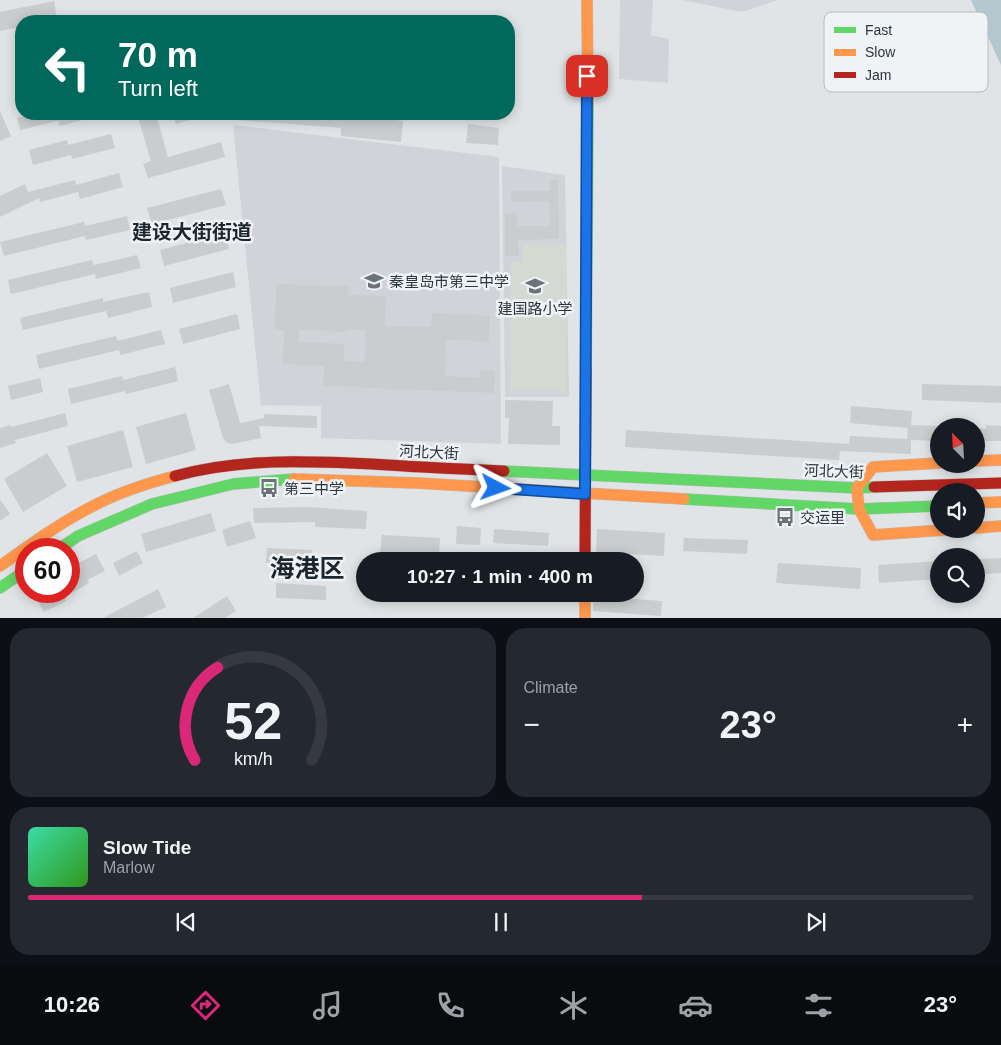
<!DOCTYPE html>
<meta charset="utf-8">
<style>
:root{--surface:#171b24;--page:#242831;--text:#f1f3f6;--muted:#9ea1a6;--line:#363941;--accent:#db2777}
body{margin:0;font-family:Arial,"Noto Sans SC",sans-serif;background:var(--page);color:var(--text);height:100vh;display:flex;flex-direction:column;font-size:19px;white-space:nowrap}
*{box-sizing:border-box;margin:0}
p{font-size:16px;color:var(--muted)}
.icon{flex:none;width:28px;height:28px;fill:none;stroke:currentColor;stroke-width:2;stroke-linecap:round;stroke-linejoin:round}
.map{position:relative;height:618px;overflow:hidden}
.drawer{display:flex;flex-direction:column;gap:10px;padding:10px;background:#0d0f14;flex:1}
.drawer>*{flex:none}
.guide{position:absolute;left:15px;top:15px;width:500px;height:105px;border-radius:20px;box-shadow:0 2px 12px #0003;background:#00695c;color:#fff;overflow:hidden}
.needle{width:32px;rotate:336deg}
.fabs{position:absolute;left:930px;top:418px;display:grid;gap:10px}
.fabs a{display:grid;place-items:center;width:55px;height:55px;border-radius:50%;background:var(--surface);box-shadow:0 2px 12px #0003;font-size:25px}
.speed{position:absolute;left:15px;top:538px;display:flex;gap:10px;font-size:25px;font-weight:700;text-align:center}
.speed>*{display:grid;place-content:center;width:65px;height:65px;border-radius:50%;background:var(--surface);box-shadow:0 2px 12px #0003;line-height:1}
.speed .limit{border:8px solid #d22;background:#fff;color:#111}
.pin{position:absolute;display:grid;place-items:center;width:42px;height:42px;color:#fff;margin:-21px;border-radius:10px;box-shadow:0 2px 8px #0006}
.me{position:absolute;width:55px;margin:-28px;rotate:94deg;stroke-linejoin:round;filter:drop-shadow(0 0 4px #0008)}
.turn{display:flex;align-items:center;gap:18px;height:105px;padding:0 20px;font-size:22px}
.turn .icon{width:65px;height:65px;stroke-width:2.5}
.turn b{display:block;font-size:35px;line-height:42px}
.big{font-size:38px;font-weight:800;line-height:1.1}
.drawer .widget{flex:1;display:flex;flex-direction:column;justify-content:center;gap:8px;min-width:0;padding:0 18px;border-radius:20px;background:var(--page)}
.drawer .dial{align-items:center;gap:0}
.dial svg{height:130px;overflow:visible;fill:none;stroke:var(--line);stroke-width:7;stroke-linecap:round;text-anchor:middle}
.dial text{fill:var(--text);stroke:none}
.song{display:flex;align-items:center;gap:15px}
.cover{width:60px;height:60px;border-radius:8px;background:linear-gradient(135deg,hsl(160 70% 55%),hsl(110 70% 35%))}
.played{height:5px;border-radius:2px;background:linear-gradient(90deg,var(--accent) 65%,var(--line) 65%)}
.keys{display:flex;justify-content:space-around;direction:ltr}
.heat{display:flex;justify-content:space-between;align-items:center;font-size:28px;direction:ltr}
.drawer .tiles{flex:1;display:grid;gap:10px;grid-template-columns:1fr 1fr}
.widget:last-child{grid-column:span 2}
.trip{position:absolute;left:356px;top:552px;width:288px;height:50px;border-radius:25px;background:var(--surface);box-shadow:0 2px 12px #0003;font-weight:800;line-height:50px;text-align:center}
.tabs{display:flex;height:80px;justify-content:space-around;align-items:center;background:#090b0e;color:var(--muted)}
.tabs .icon{width:35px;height:35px}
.tabs .on{color:var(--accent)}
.tabs b{font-size:22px;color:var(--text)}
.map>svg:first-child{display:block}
</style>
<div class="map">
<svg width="1001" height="618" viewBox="0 0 1001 618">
<rect width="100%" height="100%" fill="#e1e4e6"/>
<g fill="#d0d4d9">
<path d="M620 0H653L651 35 669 39 668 83 619 79Z"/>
<path d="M682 0H778L742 12Z"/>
<path d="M233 125 499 157 501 444 321 438V406L261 405Z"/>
<path d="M502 166 565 175 569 397H505Z"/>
</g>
<path fill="#d4d9d2" d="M523 244H566L567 391H510L511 263 523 262Z"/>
<path fill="#b3c7ce" d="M971 0H1001V65Z"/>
<g fill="#caccce" fill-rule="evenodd">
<path d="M54 1 57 19 48 21H21V27L0 31V12Z"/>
<path d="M0 111 11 136 0 141Z"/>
<path d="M31 114H97V116L60 126 58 121 20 130 17 118Z"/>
<path d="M137 114H156L168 157 221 142 225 157 148 178 143 164 151 161Z"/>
<path d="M173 114H203V116L176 124Z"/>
<path d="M224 114H343L403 121 401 142 341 136V128L224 119Z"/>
<path d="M468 124 499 128 498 145 466 143Z"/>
<path d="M111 134 115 148 72 159 71 155 33 165 29 150 67 140 68 145Z"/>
<path d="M119 173 123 187 80 199 78 192 40 202 39 198 0 217V196L25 184 28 192 75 180 76 185Z"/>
<path d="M550 180H558L559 239 518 240 519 256H505V213H517V226H550L549 201 511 202V191H550Z"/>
<path d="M221 189 226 205 152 224 147 208Z"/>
<path d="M127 216 130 230 86 240 85 236 4 256 0 242 84 222 85 226Z"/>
<path d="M225 233 229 249 164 266 160 250Z"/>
<path d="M137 255 141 268 96 279 95 274 11 294 8 280 92 260 94 265Z"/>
<path d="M233 272 236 287 173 303 170 288Z"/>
<path d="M276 284 349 286 348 295 386 296 385 326 431 327 432 313 490 316 489 341 446 340 445 376 479 378 480 370 495 371 494 393 323 386 324 366 283 364 284 330 275 329ZM299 330 347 332V330H366L365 362 344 361V344L298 342Z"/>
<path d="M149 292 152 307 108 318 106 311 23 330 20 318 103 298V302Z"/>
<path d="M237 314 240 329 183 344 179 329Z"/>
<path d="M161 330 165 344 120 355 119 350 39 369 36 355 116 336 118 341Z"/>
<path d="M175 367 178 381 126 394 125 391 71 404 68 389 122 376 123 380Z"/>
<path d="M40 378 43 392 11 400 8 386Z"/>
<path d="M229 384 240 423 264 418V414L317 416V428L259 426 261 438 233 444 227 443 223 438 209 390Z"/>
<path d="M922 384 1001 386V403L922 400Z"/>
<path d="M505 400 553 401 552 426H560V445L508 444 509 418H505Z"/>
<path d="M851 406 912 411 911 425 939 426V441L911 440V454L840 451 839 460 625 447 626 430 849 444 850 436 907 439 908 428 850 423Z"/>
<path d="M65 413 68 426 15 440 16 443 0 448V428L11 425V427Z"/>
<path d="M186 413 196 450 146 464 136 427Z"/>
<path d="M986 425 1001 426V441H976V428L986 429Z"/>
<path d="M123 430 133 467 77 482 67 446Z"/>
<path d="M47 453 67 486 23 512 4 479Z"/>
<path d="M0 499 10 514 0 521Z"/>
<path d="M307 507 367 511 366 529 315 527V522L254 523 253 508Z"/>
<path d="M211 513 216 531 146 552 141 534Z"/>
<path d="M250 521 256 538 227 547 222 530Z"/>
<path d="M457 526 481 528 480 545 456 544Z"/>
<path d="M494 529 549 533 548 546 493 543Z"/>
<path d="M597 529 665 533 664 556 596 552Z"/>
<path d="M382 535 440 538 439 558 380 554Z"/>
<path d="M684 538 748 540 747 554 683 551Z"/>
<path d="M267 548 312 550 311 565 266 563Z"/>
<path d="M137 551 143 563 119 576 113 563Z"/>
<path d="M96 554 105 571 87 580 89 583 65 597 66 601 44 612 35 597 46 591H69V574L81 567 79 563Z"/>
<path d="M1001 558V573L976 575V559Z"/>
<path d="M939 561V579L879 583 878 565Z"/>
<path d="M778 563 861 568 860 589 776 583Z"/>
<path d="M276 583 326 586V600L276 598Z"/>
<path d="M158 589 166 607 142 618H103Z"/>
<path d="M227 596 236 611 225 618H193Z"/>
<path d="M594 596 662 601 661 616 593 611Z"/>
</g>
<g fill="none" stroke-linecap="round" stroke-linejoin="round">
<g stroke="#c0c2c4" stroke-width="12">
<g id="fast">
<path d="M586 368 588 104"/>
<path d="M504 471 857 488 874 487"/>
<path d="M684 499 859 509 939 506"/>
<path d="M59 549 78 536 152 504 233 484 294 479"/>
<path d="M0 588 26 570"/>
</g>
</g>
<g stroke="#c0c2c4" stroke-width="12">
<g id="slow">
<path d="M587 0 588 104"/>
<path d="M976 461 1001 460"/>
<path d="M939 463 873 467 857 488 859 509 873 535 959 529"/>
<path d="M294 479 417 483 684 499"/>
<path d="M976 503 1001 502"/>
<path d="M976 528 1001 526"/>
<path d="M0 566C31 544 61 522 95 505 120 492 148 483 175 476"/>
<path d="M585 594V618"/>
</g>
</g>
<g stroke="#c0c2c4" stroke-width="12">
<g id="jam">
<path d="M175 476C240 458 306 461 372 464 416 467 460 469 504 471"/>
<path d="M874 487 1001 483"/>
<path d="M585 561 586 368"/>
</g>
</g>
<use href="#fast" stroke="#63d668" stroke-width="11"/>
<use href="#slow" stroke="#ff974d" stroke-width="11"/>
<use href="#jam" stroke="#b3261e" stroke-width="11"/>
</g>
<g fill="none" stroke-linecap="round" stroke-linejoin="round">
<g stroke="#114b97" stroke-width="12">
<path id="route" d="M496 488 585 494 587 76"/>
</g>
<use href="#route" stroke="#1a73e8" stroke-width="9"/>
</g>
<defs>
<g id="school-bare" transform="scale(1.5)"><path d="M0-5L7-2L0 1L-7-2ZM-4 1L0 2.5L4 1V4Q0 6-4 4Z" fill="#6a7378" stroke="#eff3f5" stroke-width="2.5" paint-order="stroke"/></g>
<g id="bus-bare" transform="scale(1.5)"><path d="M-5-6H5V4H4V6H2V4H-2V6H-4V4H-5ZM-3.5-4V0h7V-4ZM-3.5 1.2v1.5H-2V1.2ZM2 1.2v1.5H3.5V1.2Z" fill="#6a7378" stroke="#eff3f5" stroke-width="2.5" paint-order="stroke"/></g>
</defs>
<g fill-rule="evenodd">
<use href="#school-bare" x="374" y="281"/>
<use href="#school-bare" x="535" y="286"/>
<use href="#bus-bare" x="269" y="488"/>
<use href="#bus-bare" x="785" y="517"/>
</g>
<g text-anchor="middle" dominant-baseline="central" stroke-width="5" stroke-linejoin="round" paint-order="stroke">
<g font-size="15" fill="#2a363d" stroke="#eff3f5" text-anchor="start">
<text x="389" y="281">秦皇岛市第三中学</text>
<text x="535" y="308" text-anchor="middle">建国路小学</text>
<text x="284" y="488">第三中学</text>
<text x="800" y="517">交运里</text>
</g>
<g font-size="15" fill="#2a363d" stroke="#eff3f5">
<text transform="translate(429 452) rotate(3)">河北大街</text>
<text transform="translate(834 471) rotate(2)">河北大街</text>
</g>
<g font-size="20" font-weight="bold" fill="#1c272d" stroke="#eff3f5">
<text x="192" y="232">建设大街街道</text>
</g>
<g font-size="25" font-weight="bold" fill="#1c272d" stroke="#eff3f5">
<text x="307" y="568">海港区</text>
</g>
</g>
<rect x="824" y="12" width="164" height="80" rx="8" fill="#eff3f5" stroke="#b4babe" stroke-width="1"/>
<rect x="834" y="27" width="22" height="6" fill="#63d668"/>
<rect x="834" y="49" width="22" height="7" fill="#ff974d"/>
<rect x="834" y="72" width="22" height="6" fill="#b3261e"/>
<g font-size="14" fill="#2a363d">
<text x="865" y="35">Fast</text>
<text x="865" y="57">Slow</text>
<text x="865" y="80">Jam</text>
</g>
</svg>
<div class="fabs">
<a><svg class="needle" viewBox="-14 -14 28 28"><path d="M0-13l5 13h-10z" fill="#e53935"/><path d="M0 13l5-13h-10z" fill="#9ea1a6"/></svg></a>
<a><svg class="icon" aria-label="sound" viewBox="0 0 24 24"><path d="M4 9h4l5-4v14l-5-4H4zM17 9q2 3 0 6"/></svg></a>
<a><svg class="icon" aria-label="search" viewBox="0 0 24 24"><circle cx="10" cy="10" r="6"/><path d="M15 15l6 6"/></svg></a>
</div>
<div class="speed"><div class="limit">60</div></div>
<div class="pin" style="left:587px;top:76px;background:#d93025"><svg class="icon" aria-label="arrive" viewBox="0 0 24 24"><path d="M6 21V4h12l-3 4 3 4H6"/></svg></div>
<svg class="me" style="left:496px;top:488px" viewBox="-20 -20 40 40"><path d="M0-17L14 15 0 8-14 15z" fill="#1a73e8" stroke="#fff" stroke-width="4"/></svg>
<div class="trip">10:27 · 1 min · 400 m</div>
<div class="guide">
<div class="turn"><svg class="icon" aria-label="left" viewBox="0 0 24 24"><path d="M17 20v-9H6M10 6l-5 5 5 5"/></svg><div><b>70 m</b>Turn left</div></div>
</div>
</div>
<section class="drawer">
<div class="tiles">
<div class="widget dial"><svg viewBox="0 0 100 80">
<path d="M14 69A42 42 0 1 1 86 69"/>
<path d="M14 69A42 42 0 0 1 28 12" stroke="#db2777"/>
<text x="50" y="56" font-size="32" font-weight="700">52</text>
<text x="50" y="72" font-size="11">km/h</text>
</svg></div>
<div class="widget"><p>Climate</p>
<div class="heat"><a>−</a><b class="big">23°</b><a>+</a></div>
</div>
<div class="widget">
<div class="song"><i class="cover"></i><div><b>Slow Tide</b><p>Marlow</p></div></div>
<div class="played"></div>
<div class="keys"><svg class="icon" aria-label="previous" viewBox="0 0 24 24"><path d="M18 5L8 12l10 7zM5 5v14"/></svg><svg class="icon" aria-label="pause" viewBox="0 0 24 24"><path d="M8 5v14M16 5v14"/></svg><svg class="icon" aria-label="next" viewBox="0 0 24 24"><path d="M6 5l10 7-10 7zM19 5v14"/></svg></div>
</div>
</div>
</section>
<nav class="tabs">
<b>10:26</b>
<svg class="icon on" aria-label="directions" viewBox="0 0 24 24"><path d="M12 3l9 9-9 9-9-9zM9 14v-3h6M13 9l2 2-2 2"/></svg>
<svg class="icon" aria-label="music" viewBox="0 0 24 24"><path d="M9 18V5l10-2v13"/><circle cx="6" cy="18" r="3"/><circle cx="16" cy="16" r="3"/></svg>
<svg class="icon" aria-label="phone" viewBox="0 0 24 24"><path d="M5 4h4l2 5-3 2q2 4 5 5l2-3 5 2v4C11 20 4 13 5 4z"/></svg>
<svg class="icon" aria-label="climate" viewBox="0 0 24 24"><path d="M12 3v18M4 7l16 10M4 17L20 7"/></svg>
<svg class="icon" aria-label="car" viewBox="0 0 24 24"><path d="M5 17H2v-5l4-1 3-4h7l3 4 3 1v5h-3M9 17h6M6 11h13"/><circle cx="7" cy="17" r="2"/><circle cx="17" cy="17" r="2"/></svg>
<svg class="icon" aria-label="filters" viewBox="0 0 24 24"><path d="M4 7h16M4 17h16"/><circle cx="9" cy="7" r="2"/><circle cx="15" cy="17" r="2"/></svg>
<b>23°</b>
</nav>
